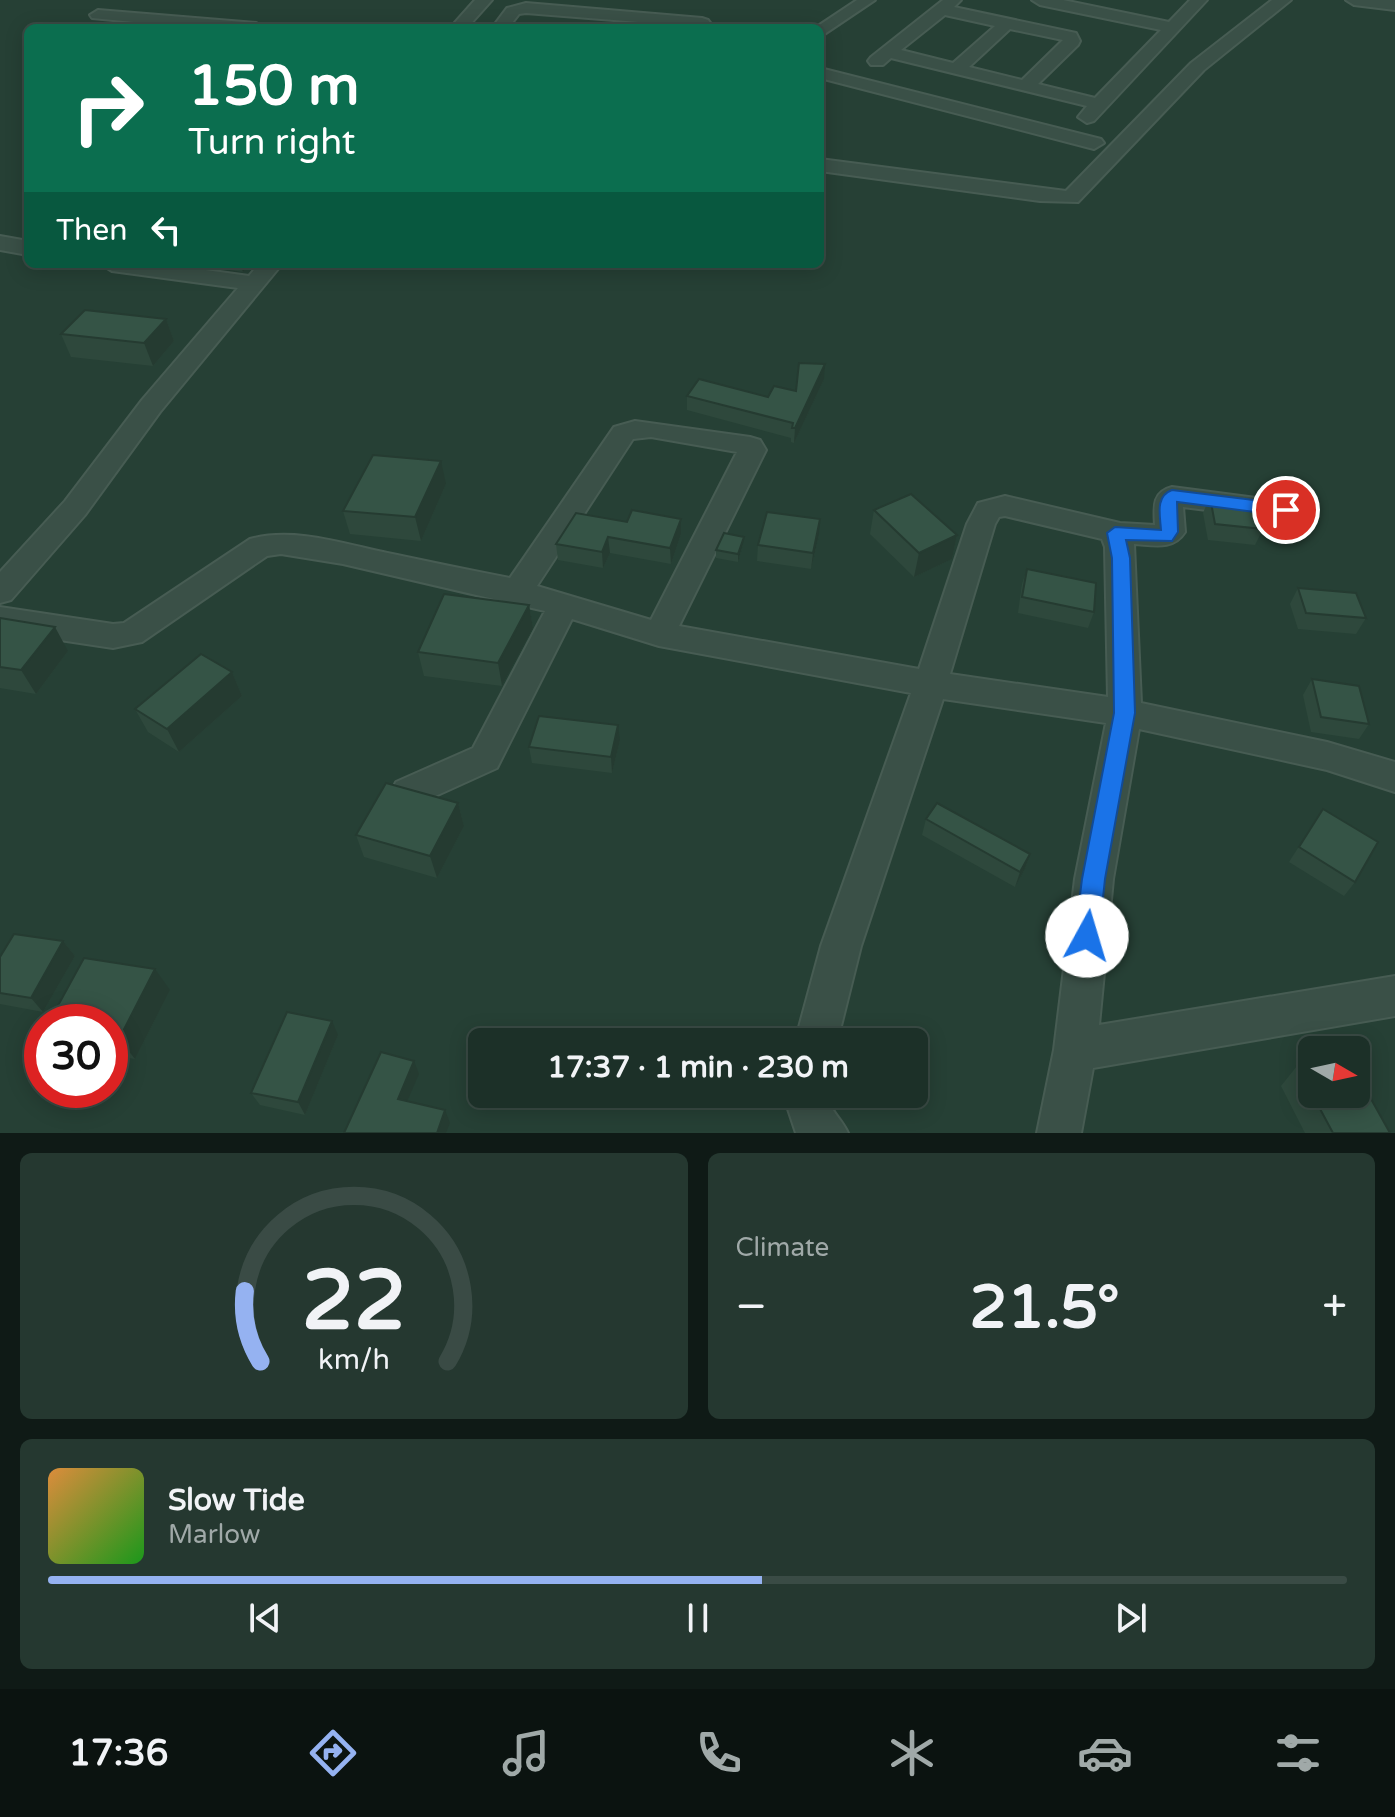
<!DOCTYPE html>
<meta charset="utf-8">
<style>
:root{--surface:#1c3028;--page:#253830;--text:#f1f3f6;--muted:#a0a9a8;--line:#3a4b45;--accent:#95b2f1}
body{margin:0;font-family:"Varela Round",sans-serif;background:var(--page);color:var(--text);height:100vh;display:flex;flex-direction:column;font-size:30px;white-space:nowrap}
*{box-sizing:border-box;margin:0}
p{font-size:26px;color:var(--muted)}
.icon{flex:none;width:44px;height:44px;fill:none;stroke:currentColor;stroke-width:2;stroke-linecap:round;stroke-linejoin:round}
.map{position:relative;height:1133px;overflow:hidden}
.side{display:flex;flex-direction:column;gap:20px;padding:20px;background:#0f1a16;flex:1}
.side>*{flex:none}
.top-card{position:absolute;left:24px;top:24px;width:800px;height:244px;border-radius:12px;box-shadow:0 4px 20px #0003,0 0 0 2px var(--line);background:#0b6e4f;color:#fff;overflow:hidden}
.needle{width:52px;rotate:99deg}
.tools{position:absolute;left:1298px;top:1036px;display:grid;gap:16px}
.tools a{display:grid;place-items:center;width:72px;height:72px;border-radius:12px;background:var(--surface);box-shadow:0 4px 20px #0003,0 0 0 2px var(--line);font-size:40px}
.speed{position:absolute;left:24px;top:1004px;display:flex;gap:16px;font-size:40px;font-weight:700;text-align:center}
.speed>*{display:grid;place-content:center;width:104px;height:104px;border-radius:50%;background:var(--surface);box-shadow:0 4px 20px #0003,0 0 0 2px var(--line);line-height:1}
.speed .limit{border:12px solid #d22;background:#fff;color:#111}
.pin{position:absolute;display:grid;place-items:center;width:68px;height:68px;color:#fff;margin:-34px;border:4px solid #fff;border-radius:50%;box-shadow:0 2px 8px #0007}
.me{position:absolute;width:88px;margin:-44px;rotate:6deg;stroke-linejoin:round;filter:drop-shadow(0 0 6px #0008)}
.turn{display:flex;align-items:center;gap:28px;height:168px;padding:0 32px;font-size:36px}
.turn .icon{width:104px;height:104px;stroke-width:2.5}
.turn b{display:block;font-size:56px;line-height:68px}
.then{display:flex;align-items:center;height:76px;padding:0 32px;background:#0003;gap:16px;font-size:30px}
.big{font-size:60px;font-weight:800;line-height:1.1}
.side .tile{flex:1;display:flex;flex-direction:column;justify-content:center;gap:12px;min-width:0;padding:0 28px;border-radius:12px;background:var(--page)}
.side .dial{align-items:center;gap:0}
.dial svg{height:208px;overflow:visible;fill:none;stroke:var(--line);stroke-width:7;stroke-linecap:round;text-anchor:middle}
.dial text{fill:var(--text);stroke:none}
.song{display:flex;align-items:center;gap:24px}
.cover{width:96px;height:96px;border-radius:12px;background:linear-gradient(135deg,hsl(30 70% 55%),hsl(120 70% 35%))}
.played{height:8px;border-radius:4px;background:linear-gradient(90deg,var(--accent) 55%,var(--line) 55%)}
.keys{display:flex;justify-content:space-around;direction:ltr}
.heat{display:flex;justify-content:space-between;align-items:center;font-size:44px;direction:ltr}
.side .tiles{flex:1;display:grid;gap:20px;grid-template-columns:1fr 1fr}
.tile:last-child{grid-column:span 2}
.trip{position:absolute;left:468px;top:1028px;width:460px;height:80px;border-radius:12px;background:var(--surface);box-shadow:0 4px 20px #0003,0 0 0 2px var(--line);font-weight:800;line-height:80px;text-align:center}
.tab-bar{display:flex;height:128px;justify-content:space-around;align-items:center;background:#0b1310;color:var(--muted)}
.tab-bar .icon{width:56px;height:56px}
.tab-bar .current{color:var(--accent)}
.tab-bar b{font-size:36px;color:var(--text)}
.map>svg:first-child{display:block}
</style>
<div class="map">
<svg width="1395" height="1133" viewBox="0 0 1395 1133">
<rect width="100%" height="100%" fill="#264035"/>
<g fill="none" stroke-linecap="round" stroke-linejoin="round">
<g stroke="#475c53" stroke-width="4">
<g id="minor">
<path d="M475 0H492L467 28H450Z"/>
<path d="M857 0H875L820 37V28H815Z"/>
<path d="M943 0H961L954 7 1076 33 1080 41 1078 45 1038 84 1095 98 1161 30 1040 5 1032 0H1063L1169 22 1190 0H1207L1094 121 1087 123 1078 117 1087 106 891 58 883 65H871L868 61 871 57ZM945 15 995 26 953 63 901 50ZM1010 29 1063 40 1022 80 969 67Z"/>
<path d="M1272 0H1291L1204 70 1078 202 1040 201 820 171V159L1066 191 1191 63Z"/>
<path d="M1346 0H1395V10L1354 5Z"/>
<path d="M526 3 702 18 708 20 714 28 526 13 519 14 508 28H492L507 8Z"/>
<path d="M98 10 256 23 264 28H197L92 18 90 15Z"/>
<path d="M820 68 1101 139 1104 143 1094 149 820 78Z"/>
<path d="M0 236 28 241V255L0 250Z"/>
<path d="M101 264H162L249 276 259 264H282L160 412 85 515 11 600 0 603V572L65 501 142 400 238 288 112 271Z"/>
<path d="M635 421 750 437 760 440 766 450 679 626 919 669 967 524 978 503 1005 496 1120 523 1155 525C1154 507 1152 492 1172 487L1296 503 1300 510 1296 517 1286 520 1183 507 1185 532C1173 551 1153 545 1134 544L1141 703 1327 742 1395 762V792L1327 770 1139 729 1113 879 1099 1025 1395 976V1016L1093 1068 1081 1133H1037L1054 1050 1075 879 1106 723 943 699 861 946 837 1042H795L821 946 911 693 659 646 572 619 497 768 409 808 396 804 391 793 396 782 473 748 545 611 343 564 281 554 267 556 142 642 113 648 0 631V607L113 624 124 623 250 539C292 527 342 543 383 552 426 561 468 570 510 578L614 427ZM651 437 737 452 651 620 537 586 633 439ZM1005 516 1102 539 1105 547 1108 697 950 674 995 524 999 517Z"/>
<path d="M783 1094H827C828 1109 842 1119 848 1133H796Z"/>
</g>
</g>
<use href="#minor" fill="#3a5047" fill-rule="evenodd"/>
</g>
<g fill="#2e483c">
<path d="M190 264H251L243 272Z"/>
<path d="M166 319 174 341 153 366 71 357 61 334Z"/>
<path d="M824 379 794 443 791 442V438L687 410V396L768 397 796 391Z"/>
<path d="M446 484 421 541 350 534 343 511Z"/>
<path d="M1210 497 1263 529 1255 545 1208 540 1203 513Z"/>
<path d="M874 510 957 535 952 559 914 577 870 534Z"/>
<path d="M681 519V534L671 564 610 553 603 568 558 560 556 544 627 522Z"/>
<path d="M819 535 811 569 757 561 758 545Z"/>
<path d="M743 544 738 562 716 558V550Z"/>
<path d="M1027 569 1094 612 1088 628 1018 613 1022 584Z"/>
<path d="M1298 588 1366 618 1356 634 1298 629 1290 604Z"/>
<path d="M529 605 533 628 502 686 424 676 418 652Z"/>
<path d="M0 618 68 651 36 694 0 688Z"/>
<path d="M232 672 242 696 179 752 148 732 135 709Z"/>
<path d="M1312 679 1369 724 1359 739 1311 732 1303 695Z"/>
<path d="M620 740 612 773 532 763 529 747Z"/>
<path d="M458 803 464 826 437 878 364 857 356 835Z"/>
<path d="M1323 809 1355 882 1344 896 1289 862Z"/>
<path d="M926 819 1030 854 1025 869 1015 887 922 835Z"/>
<path d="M63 941 75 956 43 1012 0 1004V957Z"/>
<path d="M170 990 135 1059 110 1055V1022Z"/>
<path d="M338 1035 305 1115 260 1105 251 1093Z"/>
<path d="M1297 1066 1390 1133H1305L1281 1086Z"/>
</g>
<g fill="#253b31">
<path d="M240 264H251L243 272Z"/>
<path d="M166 319 174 341 153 366 144 343Z"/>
<path d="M825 364 824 379 794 443 795 428Z"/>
<path d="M441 461 446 484 421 541 415 517Z"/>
<path d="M681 519V534L671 564 670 548Z"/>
<path d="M820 519 819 535 811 569 813 553Z"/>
<path d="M957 535 952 559 914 577 919 553Z"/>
<path d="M608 537 610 553 603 568 602 552Z"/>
<path d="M744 537 743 544 738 562V554Z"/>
<path d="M529 605 533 628 502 686 498 663Z"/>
<path d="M55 627 68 651 36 694 21 670Z"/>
<path d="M232 672 242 696 179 752 167 729Z"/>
<path d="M618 725 620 740 612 773 611 757Z"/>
<path d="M458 803 464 826 437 878 430 856Z"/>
<path d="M1030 854 1025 869 1015 887 1020 872Z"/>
<path d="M63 941 75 956 43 1012 31 998Z"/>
<path d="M155 969 170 990 135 1059 119 1039Z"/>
<path d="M332 1021 338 1035 305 1115 298 1102Z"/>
<path d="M414 1061 419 1074 403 1111 398 1099Z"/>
<path d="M445 1110 450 1123 446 1133H437Z"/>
</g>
<g fill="#355446" stroke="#253b31" stroke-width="2">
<path d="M85 310 166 319 144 343 61 334Z"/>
<path d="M799 363 825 364 795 428H792L793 423 687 396 699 379 768 397 774 386 796 391Z"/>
<path d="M373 455 441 461 415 517 343 511Z"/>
<path d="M911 494 957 535 919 553 874 510Z"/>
<path d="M1210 497 1256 502 1263 529 1215 524Z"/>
<path d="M632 510 681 519 670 548 608 537 602 552 556 544 576 513 627 522Z"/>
<path d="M767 512 820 519 813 553 758 545Z"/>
<path d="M724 533 744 537 738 554 716 550Z"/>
<path d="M1027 569 1096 583 1094 612 1022 597Z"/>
<path d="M1298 588 1356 593 1366 618 1306 613Z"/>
<path d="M444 594 529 605 498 663 418 652Z"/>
<path d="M0 618 55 627 21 670 0 667Z"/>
<path d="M201 654 232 672 167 729 135 709Z"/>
<path d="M1312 679 1359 686 1369 724 1321 717Z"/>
<path d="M539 716 618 725 611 757 529 747Z"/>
<path d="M386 783 458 803 430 856 356 835Z"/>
<path d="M937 803 1030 854 1020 872 926 819Z"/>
<path d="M1323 809 1378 842 1355 882 1299 847Z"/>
<path d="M14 934 63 941 31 998 0 993V957Z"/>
<path d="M84 958 155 969 119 1039 110 1038V1022H49Z"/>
<path d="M287 1012 332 1021 298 1102 251 1093Z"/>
<path d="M381 1052 414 1061 398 1099 445 1110 437 1133H344Z"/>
<path d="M1312 1064V1094L1297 1066Z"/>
<path d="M1356 1072 1390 1133H1333L1312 1094H1356Z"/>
</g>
<path fill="#1a73e8" stroke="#114b97" stroke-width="2" d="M1172 490 1286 504 1294 510 1286 516 1177 502 1178 532 1172 541 1126 540 1130 558 1135 713 1105 879 1099 936 1096 944 1087 947 1079 944 1075 936 1082 879 1114 713 1112 558 1107 533 1115 527 1161 530C1160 515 1155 496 1172 490Z"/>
</svg>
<div class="tools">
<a><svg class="needle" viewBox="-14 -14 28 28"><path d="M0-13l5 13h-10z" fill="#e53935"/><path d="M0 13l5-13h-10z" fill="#a0a9a8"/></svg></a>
</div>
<div class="speed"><div class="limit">30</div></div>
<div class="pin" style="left:1286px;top:510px;background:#d93025"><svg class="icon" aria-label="arrive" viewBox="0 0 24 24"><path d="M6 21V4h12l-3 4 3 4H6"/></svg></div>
<svg class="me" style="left:1087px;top:936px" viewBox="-20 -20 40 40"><circle r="19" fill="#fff"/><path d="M0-13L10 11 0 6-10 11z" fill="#1a73e8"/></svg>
<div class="trip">17:37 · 1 min · 230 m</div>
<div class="top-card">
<div class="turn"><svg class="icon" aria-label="right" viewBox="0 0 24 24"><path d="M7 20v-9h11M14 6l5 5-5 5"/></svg><div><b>150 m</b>Turn right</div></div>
<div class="then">Then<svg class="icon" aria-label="left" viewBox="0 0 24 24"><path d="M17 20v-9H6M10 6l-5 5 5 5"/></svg></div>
</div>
</div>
<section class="side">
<div class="tiles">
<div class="tile dial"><svg viewBox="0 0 100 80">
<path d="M14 69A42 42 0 1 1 86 69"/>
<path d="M14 69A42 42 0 0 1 8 42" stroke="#95b2f1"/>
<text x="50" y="56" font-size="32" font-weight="700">22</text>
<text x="50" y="72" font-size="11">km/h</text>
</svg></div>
<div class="tile"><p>Climate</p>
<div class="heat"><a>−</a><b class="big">21.5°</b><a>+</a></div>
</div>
<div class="tile">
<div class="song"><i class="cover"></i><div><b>Slow Tide</b><p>Marlow</p></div></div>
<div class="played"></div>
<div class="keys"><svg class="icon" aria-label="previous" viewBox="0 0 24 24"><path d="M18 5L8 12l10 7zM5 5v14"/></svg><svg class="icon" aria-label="pause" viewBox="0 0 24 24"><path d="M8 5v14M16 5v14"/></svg><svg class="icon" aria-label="next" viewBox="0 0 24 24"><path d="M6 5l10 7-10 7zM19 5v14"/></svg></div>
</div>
</div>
</section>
<nav class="tab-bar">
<b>17:36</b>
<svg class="icon current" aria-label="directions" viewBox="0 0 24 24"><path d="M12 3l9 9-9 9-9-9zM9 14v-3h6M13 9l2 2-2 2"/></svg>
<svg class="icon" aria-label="music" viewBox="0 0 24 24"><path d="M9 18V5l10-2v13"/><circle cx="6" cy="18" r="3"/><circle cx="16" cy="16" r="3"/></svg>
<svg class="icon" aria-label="phone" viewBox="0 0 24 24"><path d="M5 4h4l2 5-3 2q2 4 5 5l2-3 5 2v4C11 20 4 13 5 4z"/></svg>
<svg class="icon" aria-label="climate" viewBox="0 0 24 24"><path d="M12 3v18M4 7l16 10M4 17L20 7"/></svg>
<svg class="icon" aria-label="car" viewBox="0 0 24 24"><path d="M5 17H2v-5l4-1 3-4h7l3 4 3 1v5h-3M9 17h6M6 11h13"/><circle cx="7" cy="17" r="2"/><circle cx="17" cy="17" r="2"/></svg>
<svg class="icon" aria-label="filters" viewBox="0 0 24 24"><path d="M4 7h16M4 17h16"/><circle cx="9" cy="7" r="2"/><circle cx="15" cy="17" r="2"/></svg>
</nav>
